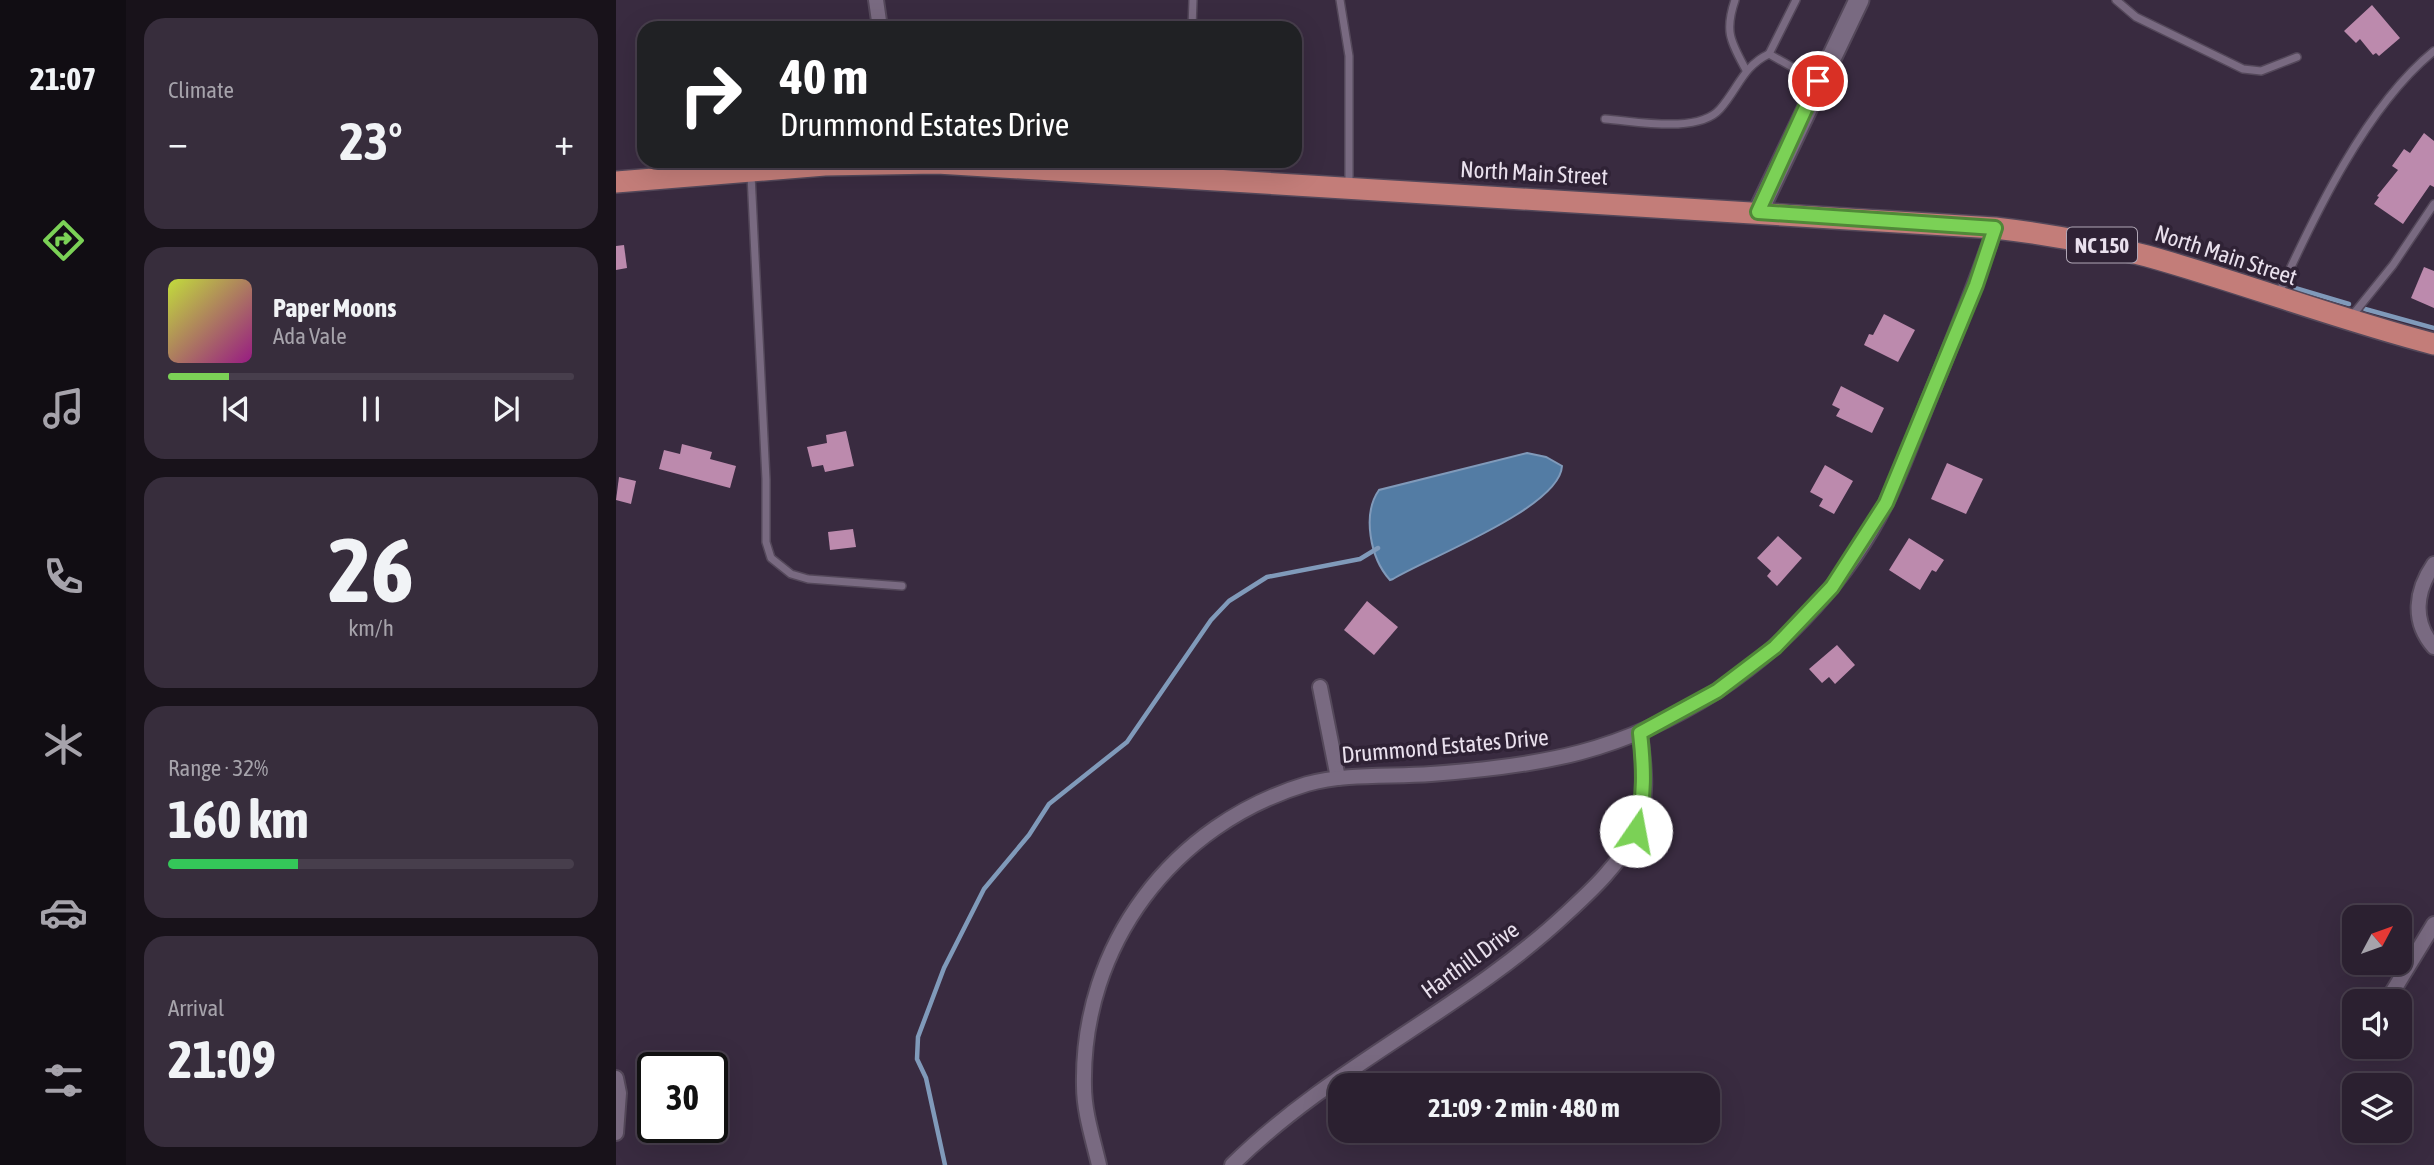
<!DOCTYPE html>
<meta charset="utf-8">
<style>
:root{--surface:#2b2030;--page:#372d3c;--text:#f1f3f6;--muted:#a6a3ab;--line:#473e4c;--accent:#7bd156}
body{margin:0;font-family:"Asap Condensed",sans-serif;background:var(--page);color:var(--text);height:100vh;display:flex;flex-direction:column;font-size:26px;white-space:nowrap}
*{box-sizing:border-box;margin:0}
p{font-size:23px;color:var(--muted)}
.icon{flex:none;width:38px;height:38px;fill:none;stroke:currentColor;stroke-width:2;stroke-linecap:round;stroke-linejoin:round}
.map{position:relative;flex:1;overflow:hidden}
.drawer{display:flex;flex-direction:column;gap:18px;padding:18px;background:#18121a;width:490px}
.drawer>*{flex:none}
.hud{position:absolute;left:21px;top:21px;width:665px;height:147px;border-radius:21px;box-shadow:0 7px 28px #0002,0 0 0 2px var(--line);background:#202124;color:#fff;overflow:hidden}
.needle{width:46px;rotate:49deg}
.fabs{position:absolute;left:1726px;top:905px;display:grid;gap:14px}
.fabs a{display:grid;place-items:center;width:70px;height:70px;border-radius:14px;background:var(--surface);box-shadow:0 7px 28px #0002,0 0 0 2px var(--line);font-size:35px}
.speed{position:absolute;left:21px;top:1052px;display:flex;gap:14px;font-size:35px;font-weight:700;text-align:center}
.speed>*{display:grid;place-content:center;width:91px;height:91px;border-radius:50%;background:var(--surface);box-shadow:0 7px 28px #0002,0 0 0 2px var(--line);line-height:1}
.speed .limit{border:4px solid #111;border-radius:10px;background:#fff;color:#111}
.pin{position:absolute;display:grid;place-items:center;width:60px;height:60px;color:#fff;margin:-30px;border:4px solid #fff;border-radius:50%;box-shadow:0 2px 7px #0007}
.me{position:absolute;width:77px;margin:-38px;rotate:12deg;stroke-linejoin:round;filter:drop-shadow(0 0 5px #0008)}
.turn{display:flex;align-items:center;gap:24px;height:147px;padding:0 28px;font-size:32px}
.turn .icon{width:91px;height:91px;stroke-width:2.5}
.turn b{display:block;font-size:49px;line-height:60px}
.big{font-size:52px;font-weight:700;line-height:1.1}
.drawer .widget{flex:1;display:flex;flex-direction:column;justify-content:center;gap:10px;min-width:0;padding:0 24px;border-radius:21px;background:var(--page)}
.drawer .dial{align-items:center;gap:0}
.dial b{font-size:91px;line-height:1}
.song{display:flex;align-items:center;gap:21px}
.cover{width:84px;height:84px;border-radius:10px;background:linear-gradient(135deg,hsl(70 70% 55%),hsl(310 70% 35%))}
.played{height:7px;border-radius:4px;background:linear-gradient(90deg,var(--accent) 15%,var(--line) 15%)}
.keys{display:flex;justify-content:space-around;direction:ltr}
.heat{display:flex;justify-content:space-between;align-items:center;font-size:38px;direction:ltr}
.charge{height:10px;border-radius:5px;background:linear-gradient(90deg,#34c759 32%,var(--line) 0)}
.trip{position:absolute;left:712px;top:1073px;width:392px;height:70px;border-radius:21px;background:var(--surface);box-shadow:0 7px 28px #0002,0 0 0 2px var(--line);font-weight:700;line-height:70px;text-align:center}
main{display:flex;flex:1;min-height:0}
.menu{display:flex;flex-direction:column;width:126px;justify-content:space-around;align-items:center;background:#110d13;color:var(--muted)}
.menu .icon{width:49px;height:49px}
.menu .active{color:var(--accent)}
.menu b{font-size:32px;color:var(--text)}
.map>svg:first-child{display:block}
</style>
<main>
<nav class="menu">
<b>21:07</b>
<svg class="icon active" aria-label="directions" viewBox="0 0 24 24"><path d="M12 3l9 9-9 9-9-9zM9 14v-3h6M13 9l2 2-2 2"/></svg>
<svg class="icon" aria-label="music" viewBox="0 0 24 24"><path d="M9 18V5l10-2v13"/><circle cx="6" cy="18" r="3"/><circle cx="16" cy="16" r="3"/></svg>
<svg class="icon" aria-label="phone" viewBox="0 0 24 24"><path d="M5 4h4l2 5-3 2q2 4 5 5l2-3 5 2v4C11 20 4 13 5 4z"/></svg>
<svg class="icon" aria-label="climate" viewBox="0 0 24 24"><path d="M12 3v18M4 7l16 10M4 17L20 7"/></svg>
<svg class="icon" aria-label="car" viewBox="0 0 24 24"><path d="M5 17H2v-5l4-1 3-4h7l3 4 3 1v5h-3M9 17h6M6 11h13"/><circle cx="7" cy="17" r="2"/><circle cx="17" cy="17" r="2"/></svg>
<svg class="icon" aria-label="filters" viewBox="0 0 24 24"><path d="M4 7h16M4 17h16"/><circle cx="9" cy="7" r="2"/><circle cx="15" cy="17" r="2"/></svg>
</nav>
<section class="drawer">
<div class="widget"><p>Climate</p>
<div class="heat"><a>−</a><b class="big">23°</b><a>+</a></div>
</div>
<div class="widget">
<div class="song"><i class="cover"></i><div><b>Paper Moons</b><p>Ada Vale</p></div></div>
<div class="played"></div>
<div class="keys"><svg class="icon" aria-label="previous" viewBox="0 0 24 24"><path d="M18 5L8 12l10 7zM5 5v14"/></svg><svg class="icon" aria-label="pause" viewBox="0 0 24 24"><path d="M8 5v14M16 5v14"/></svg><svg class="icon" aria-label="next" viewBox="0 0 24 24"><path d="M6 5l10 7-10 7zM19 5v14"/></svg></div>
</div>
<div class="widget dial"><b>26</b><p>km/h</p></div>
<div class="widget"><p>Range · 32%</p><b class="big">160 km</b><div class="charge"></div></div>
<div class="widget"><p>Arrival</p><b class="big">21:09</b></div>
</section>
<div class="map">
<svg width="1818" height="1165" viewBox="0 0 1818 1165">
<rect width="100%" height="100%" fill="#392b40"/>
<path fill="#537ca4" stroke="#809aba" stroke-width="2" d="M911 453 930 457 946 466C944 508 811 558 777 579L774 580C754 558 746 514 763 490Z"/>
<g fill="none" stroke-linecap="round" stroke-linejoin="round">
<g stroke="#809aba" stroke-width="4.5">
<path d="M1679 288 1733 304"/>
<path d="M1749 309 1818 328"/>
<path d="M329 1165 310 1078 301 1059 302 1037 328 968 368 889 413 835 433 804 511 742 595 620 613 601 651 577 744 559 762 548"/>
</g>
</g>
<g fill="#bc8aad">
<path d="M1756 5 1784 38 1763 56 1760 53 1757 55 1744 39 1740 43 1728 31Z"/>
<path d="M1808 133 1818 141V187L1814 185 1787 224 1758 204 1763 197 1761 196 1782 170 1776 166 1788 149 1794 153Z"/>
<path d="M8 245 11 268 0 270V246Z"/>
<path d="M1808 267 1818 271V308L1795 298Z"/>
<path d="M1268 314 1299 330 1282 362 1248 345 1253 334 1257 335Z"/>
<path d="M1225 386 1268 408 1256 433 1220 416 1224 409 1216 405Z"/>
<path d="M230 431 238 466 209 472 207 465 196 467 191 447 211 443 210 435Z"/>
<path d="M66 444 96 452 94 459 120 466 114 488 43 469 48 450 64 454Z"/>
<path d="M1331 463 1367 479 1350 514 1315 499Z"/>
<path d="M1209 465 1237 481 1218 514 1203 506 1207 499 1194 492Z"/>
<path d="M3 477 20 481 15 504 0 500Z"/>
<path d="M237 529 240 547 214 550 212 532Z"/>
<path d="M1162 536 1186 558 1161 586 1151 576 1155 571 1141 558Z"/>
<path d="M1293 538 1328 560 1320 572 1316 570 1304 590 1273 570Z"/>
<path d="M751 601 782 627 758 655 728 630Z"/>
<path d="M1221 645 1239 665 1219 684 1213 677 1206 683 1193 669Z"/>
</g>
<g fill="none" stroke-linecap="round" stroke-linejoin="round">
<g stroke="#54485a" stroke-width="10">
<g id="lane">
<path d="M724 0 733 56V184"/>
<path d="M1119 0C1108 32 1115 42 1130 70"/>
<path d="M1180 0 1153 54 1201 81"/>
<path d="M1500 0 1520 17 1627 69 1645 71 1681 57"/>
<path d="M576 28 577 0"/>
<path d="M989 119C1020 121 1082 134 1104 109 1122 89 1127 66 1153 54"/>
<path d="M572 161V177"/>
<path d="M135 175 150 479V542L155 558 175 574 192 579 286 586"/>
<path d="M1662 295C1698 216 1750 106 1818 51"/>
<path d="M1735 317 1777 265 1818 204"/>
</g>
</g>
<g stroke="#54485a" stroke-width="18">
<g id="street">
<path d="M260 0 264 28"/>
<path d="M1818 564C1800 590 1795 621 1818 647"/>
<path d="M704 687 722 778"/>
<path d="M1771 1001 1818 924"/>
<path d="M0 1078 3 1093 0 1133"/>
<path d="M483 1165C477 1139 468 1112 468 1086 465 945 557 824 691 784 731 773 774 777 815 774 926 766 1006 752 1101 691 1171 645 1234 577 1271 501 1288 466 1301 428 1316 392 1338 338 1360 284 1379 228"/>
<path d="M616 1165C716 1066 849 1009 951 913 976 890 1004 864 1019 832 1033 801 1028 765 1024 733"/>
</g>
</g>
<g stroke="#54485a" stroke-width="23">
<path id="secondary" d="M1142 212 1243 0"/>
</g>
<g stroke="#54485a" stroke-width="24">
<path id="primary" d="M0 182 209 165 321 163 1379 228C1430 234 1481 243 1531 256 1628 283 1721 319 1818 344"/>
</g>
<use href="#lane" stroke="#796a81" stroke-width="7"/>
<use href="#street" stroke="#796a81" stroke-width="14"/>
<use href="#secondary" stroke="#796a81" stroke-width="19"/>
<use href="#primary" stroke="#c37d79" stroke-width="21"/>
</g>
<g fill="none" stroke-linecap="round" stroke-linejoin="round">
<g stroke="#508838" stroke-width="18">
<path id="route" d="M1020 831C1029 797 1028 768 1024 733L1101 691 1159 647 1216 587 1270 503 1360 285 1379 228 1142 212 1202 81"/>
</g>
<use href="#route" stroke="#7bd156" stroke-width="12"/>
</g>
<g text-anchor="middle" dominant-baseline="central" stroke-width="7" stroke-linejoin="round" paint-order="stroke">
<rect fill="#2f2235" stroke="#b1a7b6" stroke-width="2" x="1451" y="227.5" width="70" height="35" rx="5"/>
<g font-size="21" font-weight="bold" fill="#e9e0ed">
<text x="1486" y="245">NC 150</text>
</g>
<g font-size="23" fill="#e9e0ed" stroke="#2f2235">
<text transform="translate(918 173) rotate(3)">North Main Street</text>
<text transform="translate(1610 255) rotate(18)">North Main Street</text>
<text transform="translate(829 746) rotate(-5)">Drummond Estates Drive</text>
<text transform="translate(854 960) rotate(-36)">Harthill Drive</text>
</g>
</g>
</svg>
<div class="fabs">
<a><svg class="needle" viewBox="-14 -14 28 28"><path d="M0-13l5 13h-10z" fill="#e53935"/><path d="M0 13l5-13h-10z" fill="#a6a3ab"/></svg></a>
<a><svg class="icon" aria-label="sound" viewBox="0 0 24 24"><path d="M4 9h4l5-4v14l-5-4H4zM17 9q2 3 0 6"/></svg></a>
<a><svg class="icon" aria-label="layers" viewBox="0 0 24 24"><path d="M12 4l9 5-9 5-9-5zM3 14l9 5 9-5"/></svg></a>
</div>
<div class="speed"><div class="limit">30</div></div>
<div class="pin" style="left:1202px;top:81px;background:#d93025"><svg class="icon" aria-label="arrive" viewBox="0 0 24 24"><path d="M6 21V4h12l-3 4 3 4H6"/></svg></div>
<svg class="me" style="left:1020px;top:831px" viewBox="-20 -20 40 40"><circle r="19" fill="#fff"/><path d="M0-13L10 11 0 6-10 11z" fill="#7bd156"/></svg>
<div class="trip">21:09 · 2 min · 480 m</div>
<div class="hud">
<div class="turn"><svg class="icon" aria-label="right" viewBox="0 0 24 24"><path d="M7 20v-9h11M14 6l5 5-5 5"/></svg><div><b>40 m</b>Drummond Estates Drive</div></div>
</div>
</div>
</main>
